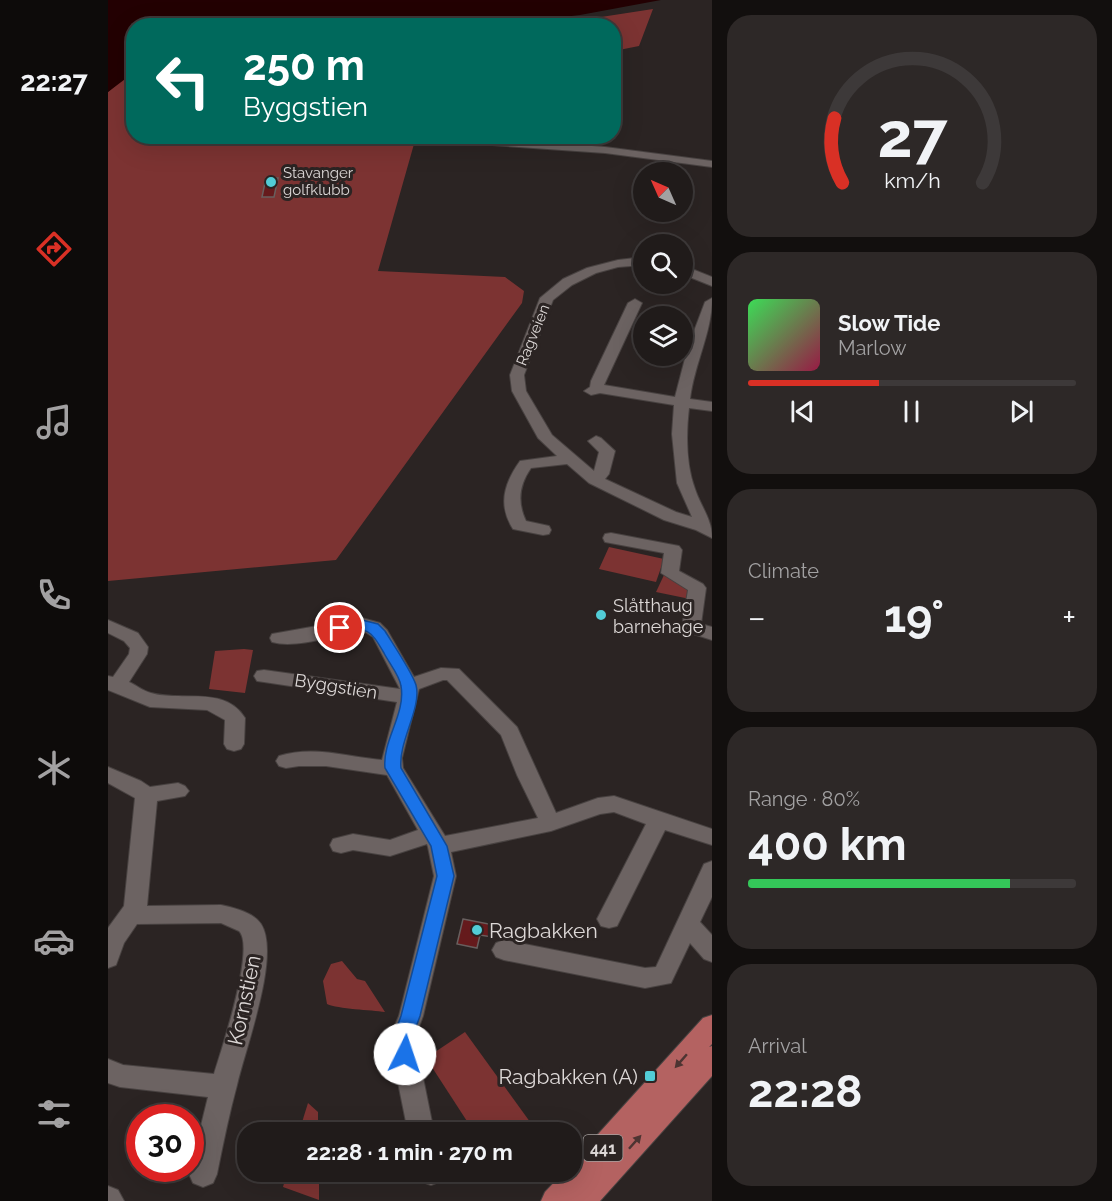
<!DOCTYPE html>
<meta charset="utf-8">
<style>
:root{--surface:#201b1a;--page:#2d2827;--text:#f1f3f6;--muted:#a2a1a2;--line:#3d3939;--accent:#d93025}
body{margin:0;font-family:Raleway,sans-serif;background:var(--page);color:var(--text);height:100vh;display:flex;flex-direction:column;font-size:22px;white-space:nowrap}
*{box-sizing:border-box;margin:0}
p{font-size:20px;color:var(--muted)}
.icon{flex:none;width:33px;height:33px;fill:none;stroke:currentColor;stroke-width:2;stroke-linecap:round;stroke-linejoin:round}
.map{position:relative;flex:1;overflow:hidden}
.side{display:flex;flex-direction:column;gap:15px;padding:15px;background:#120f0e;width:400px}
.side>*{flex:none}
.hud{position:absolute;left:18px;top:18px;width:495px;height:126px;border-radius:24px;box-shadow:0 6px 24px #0002,0 0 0 2px var(--line);background:#00695c;color:#fff;overflow:hidden}
.needle{width:39px;rotate:315deg}
.tools{position:absolute;left:525px;top:162px;display:grid;gap:12px}
.tools a{display:grid;place-items:center;width:60px;height:60px;border-radius:50%;background:var(--surface);box-shadow:0 6px 24px #0002,0 0 0 2px var(--line);font-size:30px}
.speed{position:absolute;left:18px;top:1104px;display:flex;gap:12px;font-size:30px;font-weight:700;text-align:center}
.speed>*{display:grid;place-content:center;width:78px;height:78px;border-radius:50%;background:var(--surface);box-shadow:0 6px 24px #0002,0 0 0 2px var(--line);line-height:1}
.speed .limit{border:9px solid #d22;background:#fff;color:#111}
.pin{position:absolute;display:grid;place-items:center;width:51px;height:51px;color:#fff;margin:-26px;border:3px solid #fff;border-radius:50%;box-shadow:0 2px 6px #0007}
.me{position:absolute;width:66px;margin:-33px;rotate:4deg;stroke-linejoin:round;filter:drop-shadow(0 0 4px #0008)}
.turn{display:flex;align-items:center;gap:21px;height:126px;padding:0 18px;font-size:27px}
.turn .icon{width:78px;height:78px;stroke-width:2.5}
.turn b{display:block;font-size:42px;line-height:51px}
.big{font-size:45px;font-weight:700;line-height:1.1}
.side .widget{flex:1;display:flex;flex-direction:column;justify-content:center;gap:9px;min-width:0;padding:0 21px;border-radius:24px;background:var(--page)}
.side .dial{align-items:center;gap:0}
.dial svg{height:156px;overflow:visible;fill:none;stroke:var(--line);stroke-width:7;stroke-linecap:round;text-anchor:middle}
.dial text{fill:var(--text);stroke:none}
.song{display:flex;align-items:center;gap:18px}
.cover{width:72px;height:72px;border-radius:9px;background:linear-gradient(135deg,hsl(130 70% 55%),hsl(340 70% 35%))}
.played{height:6px;border-radius:3px;background:linear-gradient(90deg,var(--accent) 40%,var(--line) 40%)}
.keys{display:flex;justify-content:space-around;direction:ltr}
.heat{display:flex;justify-content:space-between;align-items:center;font-size:33px;direction:ltr}
.charge{height:9px;border-radius:4px;background:linear-gradient(90deg,#34c759 80%,var(--line) 0)}
.trip{position:absolute;left:129px;top:1122px;width:345px;height:60px;border-radius:24px;background:var(--surface);box-shadow:0 6px 24px #0002,0 0 0 2px var(--line);font-weight:700;line-height:60px;text-align:center}
main{display:flex;flex:1;min-height:0}
.dock{display:flex;flex-direction:column;width:108px;justify-content:space-around;align-items:center;background:#0d0b0a;color:var(--muted)}
.dock .icon{width:42px;height:42px}
.dock .selected{color:var(--accent)}
.dock b{font-size:27px;color:var(--text)}
.map>svg:first-child{display:block}
</style>
<main>
<nav class="dock">
<b>22:27</b>
<svg class="icon selected" aria-label="directions" viewBox="0 0 24 24"><path d="M12 3l9 9-9 9-9-9zM9 14v-3h6M13 9l2 2-2 2"/></svg>
<svg class="icon" aria-label="music" viewBox="0 0 24 24"><path d="M9 18V5l10-2v13"/><circle cx="6" cy="18" r="3"/><circle cx="16" cy="16" r="3"/></svg>
<svg class="icon" aria-label="phone" viewBox="0 0 24 24"><path d="M5 4h4l2 5-3 2q2 4 5 5l2-3 5 2v4C11 20 4 13 5 4z"/></svg>
<svg class="icon" aria-label="climate" viewBox="0 0 24 24"><path d="M12 3v18M4 7l16 10M4 17L20 7"/></svg>
<svg class="icon" aria-label="car" viewBox="0 0 24 24"><path d="M5 17H2v-5l4-1 3-4h7l3 4 3 1v5h-3M9 17h6M6 11h13"/><circle cx="7" cy="17" r="2"/><circle cx="17" cy="17" r="2"/></svg>
<svg class="icon" aria-label="filters" viewBox="0 0 24 24"><path d="M4 7h16M4 17h16"/><circle cx="9" cy="7" r="2"/><circle cx="15" cy="17" r="2"/></svg>
</nav>
<div class="map">
<svg width="604" height="1201" viewBox="0 0 604 1201">
<rect width="100%" height="100%" fill="#2b2423"/>
<g fill="#7c3332">
<path d="M545 9 531 46 506 51V26L441 25Z"/>
<path d="M25 78 26 136 308 137 270 271 397 277 416 291 414 303 228 560 0 581V92L15 79Z"/>
<path d="M501 547 556 559 548 582 491 569Z"/>
<path d="M556 575 582 587V599L548 592Z"/>
<path d="M136 649 145 650 137 693 101 689 107 651Z"/>
<path d="M234 961 249 979 257 981 277 1012C263 1010 230 1009 219 1004L215 981 223 964Z"/>
<path d="M357 1032 425 1126 414 1132H366L318 1058Z"/>
<path d="M200 1103 210 1112V1132H191Z"/>
<path d="M179 1172H211V1200L175 1187Z"/>
</g>
<path fill="#230002" d="M0 0H553L472 15 378 26H26L25 73 0 92Z"/>
<g fill="#651a1c" stroke="#685f5e" stroke-width="1.5">
<path d="M158 178H170L166 197H154Z"/>
<path d="M355 919 386 925 384 937 372 935 369 948 349 944Z"/>
</g>
<g fill="none" stroke-linecap="round" stroke-linejoin="round">
<g stroke="#484241" stroke-width="2">
<g id="minor">
<path d="M351 136 497 147 604 161V167L497 153 313 140 308 137Z"/>
<path d="M536 257V265L510 267 488 273 464 285 445 300 416 375 418 391 444 435 486 471 491 452 480 441 488 436 493 438 507 451 501 474 497 479 568 512 584 517 569 483 564 434 566 405 492 393 483 395 476 391 482 387 483 381 520 303 527 299 534 303 496 385 567 397 580 347 597 302 604 298C604 333 586 364 582 399L604 402V411L581 408C578 433 578 465 587 489 593 507 604 519 604 538L588 530 556 520 481 483 459 464 423 468C411 485 409 502 418 521L441 526 443 530 441 534 435 535 405 529C389 504 397 482 412 461L449 456 430 438 404 391 402 375 432 298 455 279 479 268 510 260Z"/>
<path d="M574 265 604 277V286L574 274Z"/>
<path d="M503 533 571 546 574 550 571 571 595 584 598 588 593 624 604 627V640L576 631 574 627 580 590 553 573 556 553 497 542 495 538 497 534Z"/>
<path d="M254 618 272 623 279 630 306 677 333 668 351 669 409 727 448 813 490 798 506 796 604 829V845L557 830 509 926 501 928 493 926 489 919 538 824 506 812 492 814 443 831 343 852 348 876 315 1016 307 1038 326 1132H300L281 1038 291 1016 326 876 320 847 319 844 282 856 245 850 233 853 225 851 222 845 225 839 245 834 282 840 310 830 279 775 218 766H191L178 768 171 766 168 761 171 756C206 745 239 757 274 760L289 702 156 682 149 681 146 676 149 671 156 670 292 689 265 637 254 630C229 635 188 649 164 642L162 638 164 634ZM335 680H339L393 735 409 775 430 818 337 836 295 768 294 758 311 689Z"/>
<path d="M0 620 30 633 40 647 39 654 21 682C28 685 35 691 43 693 73 702 117 685 137 718L136 744 133 749 126 751 119 749 116 744 117 720 99 710 42 707 0 690V676L5 677 21 654 22 648 16 641 0 633Z"/>
<path d="M0 767 33 781 42 787 70 783 77 786 81 791 77 796 49 801 39 906 113 905C126 908 145 912 153 924 173 955 137 1049 129 1085 121 1114 115 1144 109 1174L105 1183 95 1187 85 1183 81 1174 100 1097 12 1087 0 1083V1059L15 1065 106 1074C113 1051 148 947 131 931L113 923 29 924 16 943 8 965 0 968V928L16 906 27 798 0 783Z"/>
<path d="M604 861V897L592 922 604 935V962L596 959 582 943 563 983 537 988 396 960 388 957 384 950 388 943 396 940 537 968 548 967 596 864Z"/>
<path d="M308 1172H337L333 1181 323 1185 312 1181Z"/>
<path d="M0 1186 10 1190 16 1201H0Z"/>
</g>
</g>
<g stroke="#484241" stroke-width="2">
<path id="major" d="M604 1015V1044L601 1047 604 1046V1076L492 1201H433L437 1192 456 1172H464V1163L595 1018Z"/>
</g>
<use href="#minor" fill="#6c6362" fill-rule="evenodd"/>
<use href="#major" fill="#b46261" fill-rule="evenodd"/>
</g>
<defs><path id="oneway-solid" d="M-6-.8H1V-3.2L6.5 0L1 3.2V.8H-6Z" transform="scale(1.5)"/></defs>
<g fill="#4d3432">
<use href="#oneway-solid" transform="translate(573 1061) rotate(131)"/>
<use href="#oneway-solid" transform="translate(527 1142) rotate(-48)"/>
</g>
<path fill="#1a73e8" stroke="#114b97" stroke-width="1.5" d="M254 620 270 624 277 631C285 644 304 672 308 685 314 708 290 742 293 768L339 846 346 876 312 1016 304 1038 307 1054 304 1060 297 1062 291 1060 285 1038 293 1016 329 876 323 846 277 768C274 741 298 714 293 686 292 676 281 663 276 653 262 629 260 627 232 632L225 628 227 625Z"/>
<g fill="#52ccd6" stroke="#2b2423" stroke-width="2">
<circle cx="163" cy="182" r="6"/>
<circle cx="493" cy="615" r="6"/>
<circle cx="369" cy="930" r="6"/>
<rect x="536" y="1070" width="12" height="12" rx="3"/>
</g>
<g text-anchor="middle" dominant-baseline="central" stroke-width="6" stroke-linejoin="round" paint-order="stroke">
<g font-size="15" fill="#ddd8d7" stroke="#2b2423" text-anchor="start">
<text x="175" y="173">Stavanger<tspan x="175" dy="17">golfklubb</tspan></text>
</g>
<g font-size="15" fill="#ddd8d7" stroke="#2b2423">
<text transform="translate(425 335) rotate(-68)">Ragveien</text>
</g>
<rect fill="#2b2423" stroke="#a8a2a1" stroke-width="1.5" x="475.5" y="1135" width="39" height="26" rx="4.5"/>
<g font-size="16" font-weight="bold" fill="#ddd8d7">
<text x="495" y="1148">441</text>
</g>
<g font-size="18" fill="#ddd8d7" stroke="#2b2423" text-anchor="start">
<text x="505" y="605">Slåtthaug<tspan x="505" dy="21">barnehage</tspan></text>
</g>
<g font-size="18" fill="#ddd8d7" stroke="#2b2423">
<text transform="translate(228 686) rotate(9)">Byggstien</text>
</g>
<g font-size="21" fill="#ddd8d7" stroke="#2b2423" text-anchor="start">
<text x="381" y="930">Ragbakken</text>
<text x="530" y="1076" text-anchor="end">Ragbakken (A)</text>
</g>
<g font-size="21" fill="#ddd8d7" stroke="#2b2423">
<text transform="translate(136 1000) rotate(-78)">Kornstien</text>
</g>
</g>
</svg>
<div class="tools">
<a><svg class="needle" viewBox="-14 -14 28 28"><path d="M0-13l5 13h-10z" fill="#e53935"/><path d="M0 13l5-13h-10z" fill="#a2a1a2"/></svg></a>
<a><svg class="icon" aria-label="search" viewBox="0 0 24 24"><circle cx="10" cy="10" r="6"/><path d="M15 15l6 6"/></svg></a>
<a><svg class="icon" aria-label="layers" viewBox="0 0 24 24"><path d="M12 4l9 5-9 5-9-5zM3 14l9 5 9-5"/></svg></a>
</div>
<div class="speed"><div class="limit">30</div></div>
<div class="pin" style="left:232px;top:628px;background:#d93025"><svg class="icon" aria-label="arrive" viewBox="0 0 24 24"><path d="M6 21V4h12l-3 4 3 4H6"/></svg></div>
<svg class="me" style="left:297px;top:1054px" viewBox="-20 -20 40 40"><circle r="19" fill="#fff"/><path d="M0-13L10 11 0 6-10 11z" fill="#1a73e8"/></svg>
<div class="trip">22:28 · 1 min · 270 m</div>
<div class="hud">
<div class="turn"><svg class="icon" aria-label="left" viewBox="0 0 24 24"><path d="M17 20v-9H6M10 6l-5 5 5 5"/></svg><div><b>250 m</b>Byggstien</div></div>
</div>
</div>
<section class="side">
<div class="widget dial"><svg viewBox="0 0 100 80">
<path d="M14 69A42 42 0 1 1 86 69"/>
<path d="M14 69A42 42 0 0 1 10 36" stroke="#d93025"/>
<text x="50" y="56" font-size="32" font-weight="700">27</text>
<text x="50" y="72" font-size="11">km/h</text>
</svg></div>
<div class="widget">
<div class="song"><i class="cover"></i><div><b>Slow Tide</b><p>Marlow</p></div></div>
<div class="played"></div>
<div class="keys"><svg class="icon" aria-label="previous" viewBox="0 0 24 24"><path d="M18 5L8 12l10 7zM5 5v14"/></svg><svg class="icon" aria-label="pause" viewBox="0 0 24 24"><path d="M8 5v14M16 5v14"/></svg><svg class="icon" aria-label="next" viewBox="0 0 24 24"><path d="M6 5l10 7-10 7zM19 5v14"/></svg></div>
</div>
<div class="widget"><p>Climate</p>
<div class="heat"><a>−</a><b class="big">19°</b><a>+</a></div>
</div>
<div class="widget"><p>Range · 80%</p><b class="big">400 km</b><div class="charge"></div></div>
<div class="widget"><p>Arrival</p><b class="big">22:28</b></div>
</section>
</main>
